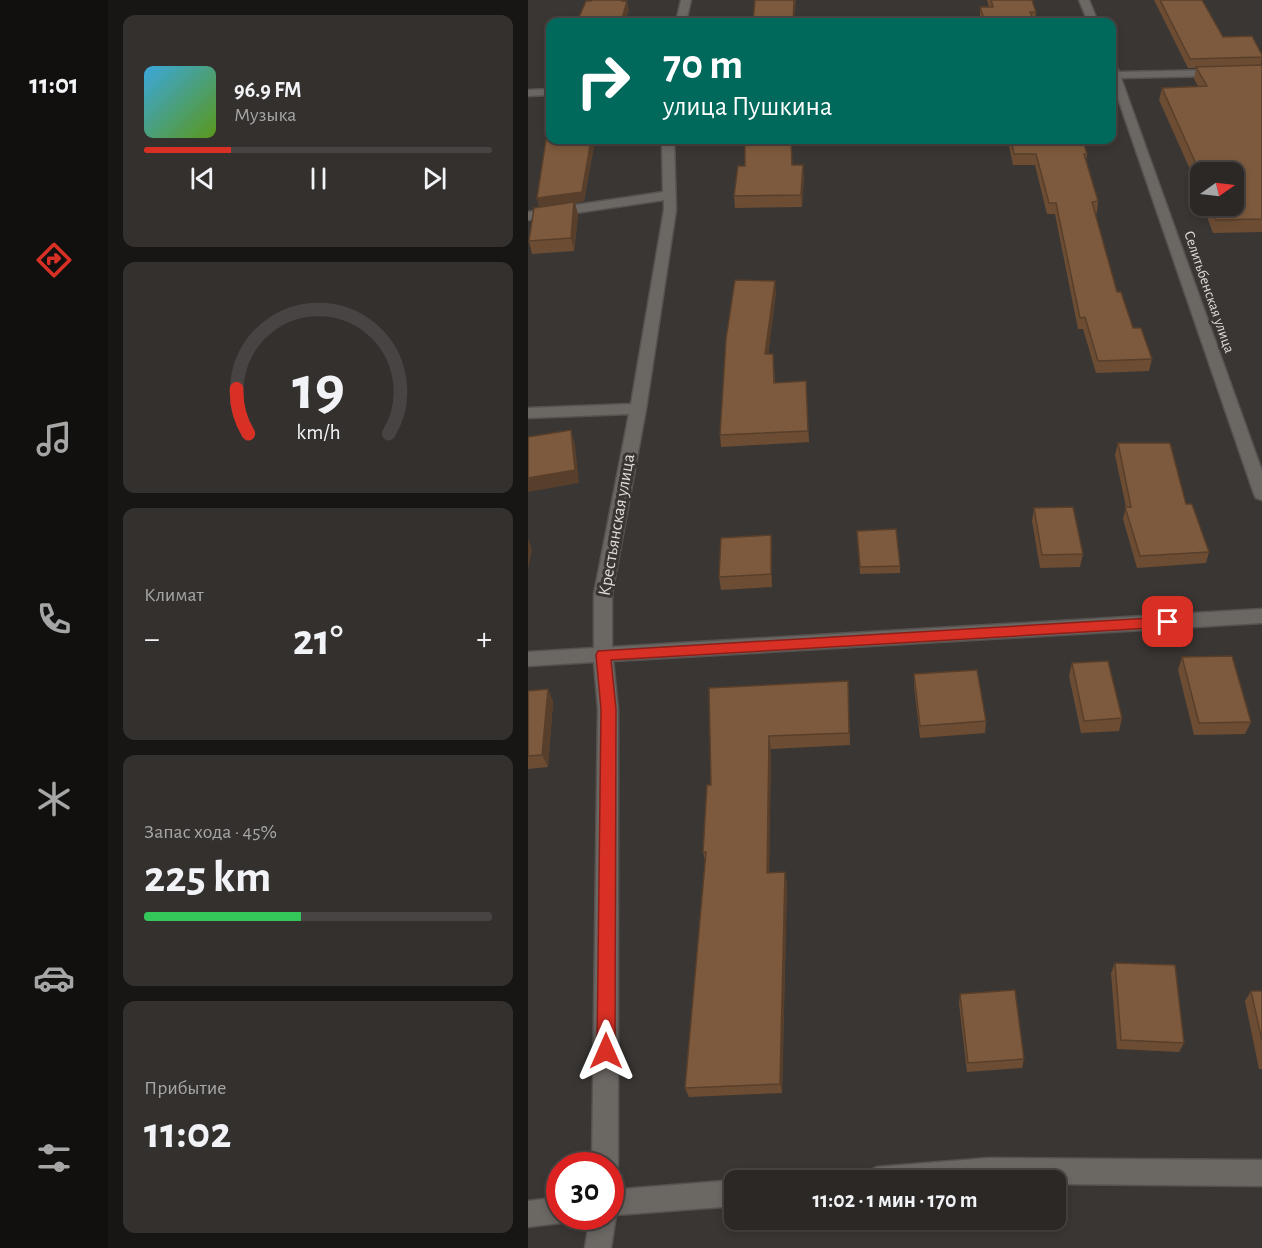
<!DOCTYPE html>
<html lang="ru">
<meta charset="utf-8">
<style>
:root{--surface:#2c2826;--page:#34302e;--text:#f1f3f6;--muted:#a6a6a7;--line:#484443;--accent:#d93025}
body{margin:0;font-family:"Alegreya Sans",sans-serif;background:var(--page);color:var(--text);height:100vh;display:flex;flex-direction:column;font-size:22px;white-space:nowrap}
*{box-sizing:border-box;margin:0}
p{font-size:20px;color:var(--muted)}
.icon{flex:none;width:33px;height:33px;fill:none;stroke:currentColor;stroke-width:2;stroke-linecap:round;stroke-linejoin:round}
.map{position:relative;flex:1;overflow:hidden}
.details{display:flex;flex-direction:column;gap:15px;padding:15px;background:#181615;width:420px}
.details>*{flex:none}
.guide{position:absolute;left:18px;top:18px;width:570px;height:126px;border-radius:12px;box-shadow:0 3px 9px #0003,0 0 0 2px var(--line);background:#00695c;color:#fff;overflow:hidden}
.needle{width:39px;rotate:76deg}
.buttons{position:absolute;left:662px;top:162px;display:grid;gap:12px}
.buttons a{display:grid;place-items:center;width:54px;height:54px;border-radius:12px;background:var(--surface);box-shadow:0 3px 9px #0003,0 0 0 2px var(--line);font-size:30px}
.speed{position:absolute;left:18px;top:1152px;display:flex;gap:12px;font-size:30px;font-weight:700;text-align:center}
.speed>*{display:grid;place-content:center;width:78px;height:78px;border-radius:50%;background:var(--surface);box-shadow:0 3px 9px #0003,0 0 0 2px var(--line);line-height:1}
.speed .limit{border:9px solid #d22;background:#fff;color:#111}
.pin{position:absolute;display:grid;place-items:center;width:51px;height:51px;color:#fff;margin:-26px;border-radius:12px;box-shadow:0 3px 9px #0006}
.me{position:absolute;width:66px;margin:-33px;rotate:0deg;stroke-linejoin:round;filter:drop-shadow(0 0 4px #0008)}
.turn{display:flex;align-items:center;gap:21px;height:126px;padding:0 18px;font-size:27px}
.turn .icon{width:78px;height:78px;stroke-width:2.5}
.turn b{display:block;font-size:42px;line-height:51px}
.big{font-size:45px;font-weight:700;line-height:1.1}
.details .widget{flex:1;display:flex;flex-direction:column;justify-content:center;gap:9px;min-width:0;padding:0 21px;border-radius:12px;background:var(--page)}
.details .dial{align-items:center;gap:0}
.dial svg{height:156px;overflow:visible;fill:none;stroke:var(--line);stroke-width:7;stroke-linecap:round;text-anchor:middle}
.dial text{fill:var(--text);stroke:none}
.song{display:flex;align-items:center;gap:18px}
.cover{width:72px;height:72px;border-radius:9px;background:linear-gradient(135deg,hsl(200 70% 55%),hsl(90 70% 35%))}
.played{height:6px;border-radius:3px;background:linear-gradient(90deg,var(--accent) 25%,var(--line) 25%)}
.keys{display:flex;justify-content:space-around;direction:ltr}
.heat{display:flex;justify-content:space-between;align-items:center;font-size:33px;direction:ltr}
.charge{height:9px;border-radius:4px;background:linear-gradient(90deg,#34c759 45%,var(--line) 0)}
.trip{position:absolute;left:196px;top:1170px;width:342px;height:60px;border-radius:12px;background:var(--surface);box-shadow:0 3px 9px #0003,0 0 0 2px var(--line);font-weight:700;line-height:60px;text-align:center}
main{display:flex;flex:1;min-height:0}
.tab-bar{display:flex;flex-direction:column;width:108px;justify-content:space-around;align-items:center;background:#12100f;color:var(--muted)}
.tab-bar .icon{width:42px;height:42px}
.tab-bar .selected{color:var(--accent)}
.tab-bar b{font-size:27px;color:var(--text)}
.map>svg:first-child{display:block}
</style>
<main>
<nav class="tab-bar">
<b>11:01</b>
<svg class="icon selected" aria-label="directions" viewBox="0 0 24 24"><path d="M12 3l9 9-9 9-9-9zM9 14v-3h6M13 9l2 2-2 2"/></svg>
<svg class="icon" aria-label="music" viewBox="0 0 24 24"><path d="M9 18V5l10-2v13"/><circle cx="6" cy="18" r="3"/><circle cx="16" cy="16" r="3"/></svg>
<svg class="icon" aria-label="phone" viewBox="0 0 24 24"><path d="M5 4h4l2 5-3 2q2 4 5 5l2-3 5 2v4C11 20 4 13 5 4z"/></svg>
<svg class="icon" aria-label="climate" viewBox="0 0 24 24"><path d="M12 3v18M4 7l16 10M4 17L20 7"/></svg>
<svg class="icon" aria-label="car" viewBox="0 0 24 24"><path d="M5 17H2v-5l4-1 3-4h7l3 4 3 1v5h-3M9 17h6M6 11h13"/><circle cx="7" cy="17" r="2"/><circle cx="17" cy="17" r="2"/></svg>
<svg class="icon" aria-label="filters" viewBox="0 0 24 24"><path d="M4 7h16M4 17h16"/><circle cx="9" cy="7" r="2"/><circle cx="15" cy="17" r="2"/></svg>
</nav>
<section class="details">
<div class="widget">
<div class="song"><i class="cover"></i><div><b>96.9 FM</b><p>Музыка</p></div></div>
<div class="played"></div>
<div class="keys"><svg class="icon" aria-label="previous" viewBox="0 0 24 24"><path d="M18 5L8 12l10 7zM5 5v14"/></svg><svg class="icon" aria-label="pause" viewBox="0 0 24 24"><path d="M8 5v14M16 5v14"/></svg><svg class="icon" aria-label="next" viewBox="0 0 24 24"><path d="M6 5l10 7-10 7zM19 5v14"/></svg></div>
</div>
<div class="widget dial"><svg viewBox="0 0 100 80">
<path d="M14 69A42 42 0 1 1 86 69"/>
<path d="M14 69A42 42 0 0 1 8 46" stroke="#d93025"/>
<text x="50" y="56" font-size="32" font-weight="700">19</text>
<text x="50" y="72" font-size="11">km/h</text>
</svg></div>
<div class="widget"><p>Климат</p>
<div class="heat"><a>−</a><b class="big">21°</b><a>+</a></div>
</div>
<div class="widget"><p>Запас хода · 45%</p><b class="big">225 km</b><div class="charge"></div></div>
<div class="widget"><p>Прибытие</p><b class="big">11:02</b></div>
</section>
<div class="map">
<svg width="734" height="1248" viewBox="0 0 734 1248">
<rect width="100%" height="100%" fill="#3a3633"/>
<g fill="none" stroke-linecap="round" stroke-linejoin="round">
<g stroke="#565250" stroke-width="3">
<g id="minor">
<path d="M153 0H163L158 22H148Z"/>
<path d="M551 0H561L570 22H560Z"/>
<path d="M584 64 588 65 591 72 734 69V75L593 78 734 471V500L728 498 726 494 584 81Z"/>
<path d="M22 89V95L0 96V90Z"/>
<path d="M134 140H146L148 210 118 409 84 594V647L734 609V623L85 661 90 709V1166L86 1175 82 1176V1166H64L70 709 66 662 0 666V652L66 648V594L101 414 0 418V408L103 404 136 210V200L0 220V212L135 192Z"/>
<path d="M461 1158 734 1160V1186L528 1184V1180H336L340 1171 349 1167Z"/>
<path d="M208 1180 207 1206 88 1215 83 1248H57L62 1216H82V1190Z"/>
<path d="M32 1197V1216H42L41 1219 32 1223 0 1227V1201Z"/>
</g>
</g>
<use href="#minor" fill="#6b6763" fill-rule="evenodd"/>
</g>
<g fill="#6c4d34">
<path d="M459 0H504L508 12 507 22H453L452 17V7H461Z"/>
<path d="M626 0H674L695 37 734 55 733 65H734V232L685 233 675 206H705L672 172V196L665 176 631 100 634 88 670 86 666 79 668 68H660Z"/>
<path d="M22 140H67L56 201 47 203 50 215 46 251 4 254 1 241 11 207Z"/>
<path d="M410 140H555L559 154 558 162 570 201 569 213H567L589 292 605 328 624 359 621 371 568 373 555 329H550L527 214H519L507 165H485L481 146H411Z"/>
<path d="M264 165 276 177 274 207 207 208 206 196 217 166Z"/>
<path d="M248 292 240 354H245L247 383 278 381 281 442 193 447 192 435Z"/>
<path d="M590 443 658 504 681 552 678 563 609 568 595 519 598 507 587 455Z"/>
<path d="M506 508 555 554 552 567 512 568 504 521Z"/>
<path d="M329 531 372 566V573L332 574Z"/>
<path d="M243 535 244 549V587L193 590 191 577Z"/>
<path d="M654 657 723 722 717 734 666 735 650 670Z"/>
<path d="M544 663 594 718 591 731 553 733 541 676Z"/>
<path d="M386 674 458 721 457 733 392 738 386 686Z"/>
<path d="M320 681 322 745 243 749 241 872 259 883 254 1093 161 1097 157 1088 177 861 175 852 183 785 181 688Z"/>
<path d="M20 689 25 702 20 767 0 769V691Z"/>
<path d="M587 963 656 1043 651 1052 589 1049 583 973Z"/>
<path d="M723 991H734V1069H731L717 1001Z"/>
<path d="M432 994 496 1059 494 1068 439 1072 431 1003Z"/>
</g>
<g fill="#583f2b">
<path d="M266 0H268L266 22H265Z"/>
<path d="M99 1 101 10 97 22H93Z"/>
<path d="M63 140H67L56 201 47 203 50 215 46 251 43 238 11 208 9 198Z"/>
<path d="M275 165 276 177 274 207 273 195Z"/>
<path d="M247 281 248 292 239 365 237 354Z"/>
<path d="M43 430 47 444 51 483 0 492V478Z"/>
<path d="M243 535 244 549V587L243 574Z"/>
<path d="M0 538 4 549 0 570Z"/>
<path d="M20 689 25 702 20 767 14 755Z"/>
<path d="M241 736 243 749 241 884 239 873Z"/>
<path d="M257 872 259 883 254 1093 252 1084Z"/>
</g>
<g fill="#7d5a3d" stroke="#583f2b" stroke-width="1.5">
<path d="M64 0H95L94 1H99L93 22H47H49L58 1H63Z"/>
<path d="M227 0H266L265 22H225Z"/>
<path d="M463 0H504L508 12H502L506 22H457L452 7H465Z"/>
<path d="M632 0H674L695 37 724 36 734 55V57L662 59Z"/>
<path d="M734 65V219L688 220 683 206H705V172H672V175L668 164 634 88 679 86 668 67Z"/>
<path d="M22 114V140H63L54 192 9 198Z"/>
<path d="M217 140H263L264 165H275L273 195 206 196 210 166H217Z"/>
<path d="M483 140H555L559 154H556L570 201 564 202 589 292H593L605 328H613L624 359 570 361 557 317 552 318 528 203H521L508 154H486Z"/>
<path d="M46 202 43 238 1 241 6 208Z"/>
<path d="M207 280 247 281 237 354H245L246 383 278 381 280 431 192 435 198 339Z"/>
<path d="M43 430 47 470 0 478V437Z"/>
<path d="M590 443H642L658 504H664L681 552 612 556 597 507H603Z"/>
<path d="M545 507 555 554 514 555 506 508Z"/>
<path d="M368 529 372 566 332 567 329 531Z"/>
<path d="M243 535V574L191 577 193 538Z"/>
<path d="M704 656 723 722 671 723 654 657Z"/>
<path d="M580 661 594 718 556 721 544 663Z"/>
<path d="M449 670 458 721 392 726 386 674Z"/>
<path d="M320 681 321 733 241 736 239 873 257 872 252 1084 157 1088 178 852H175L179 785H183L181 688Z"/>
<path d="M20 689 14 755 0 756V691Z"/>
<path d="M587 963 647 965 656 1043 593 1040Z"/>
<path d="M487 990 496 1059 440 1063 432 994Z"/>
<path d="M723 991H734V1041Z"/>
</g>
<path fill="#d93025" stroke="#8d1f18" stroke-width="1.5" d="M640 617 647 622 640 627 83 660 88 709 87 1051 84 1058 78 1060 71 1058 69 1051 73 709 68 655 70 651Z"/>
<g text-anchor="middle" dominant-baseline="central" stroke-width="6" stroke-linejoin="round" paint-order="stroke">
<g font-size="15" fill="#dfdcda" stroke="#3a3633">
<text transform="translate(681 292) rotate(71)">Селитьбенская улица</text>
</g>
<g font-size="18" fill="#dfdcda" stroke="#3a3633">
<text transform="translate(89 525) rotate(-80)">Крестьянская улица</text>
</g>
</g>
</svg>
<div class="buttons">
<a><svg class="needle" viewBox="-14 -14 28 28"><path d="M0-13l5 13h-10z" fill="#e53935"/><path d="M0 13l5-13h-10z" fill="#a6a6a7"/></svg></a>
</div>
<div class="speed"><div class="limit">30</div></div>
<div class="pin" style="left:640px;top:622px;background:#d93025"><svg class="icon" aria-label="arrive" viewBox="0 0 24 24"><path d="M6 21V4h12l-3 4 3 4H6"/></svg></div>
<svg class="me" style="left:78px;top:1051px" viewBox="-20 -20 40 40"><path d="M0-17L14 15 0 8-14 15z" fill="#d93025" stroke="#fff" stroke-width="4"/></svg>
<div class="trip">11:02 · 1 мин · 170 m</div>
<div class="guide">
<div class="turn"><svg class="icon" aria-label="right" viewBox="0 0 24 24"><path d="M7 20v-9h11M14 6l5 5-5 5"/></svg><div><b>70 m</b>улица Пушкина</div></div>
</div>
</div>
</main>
